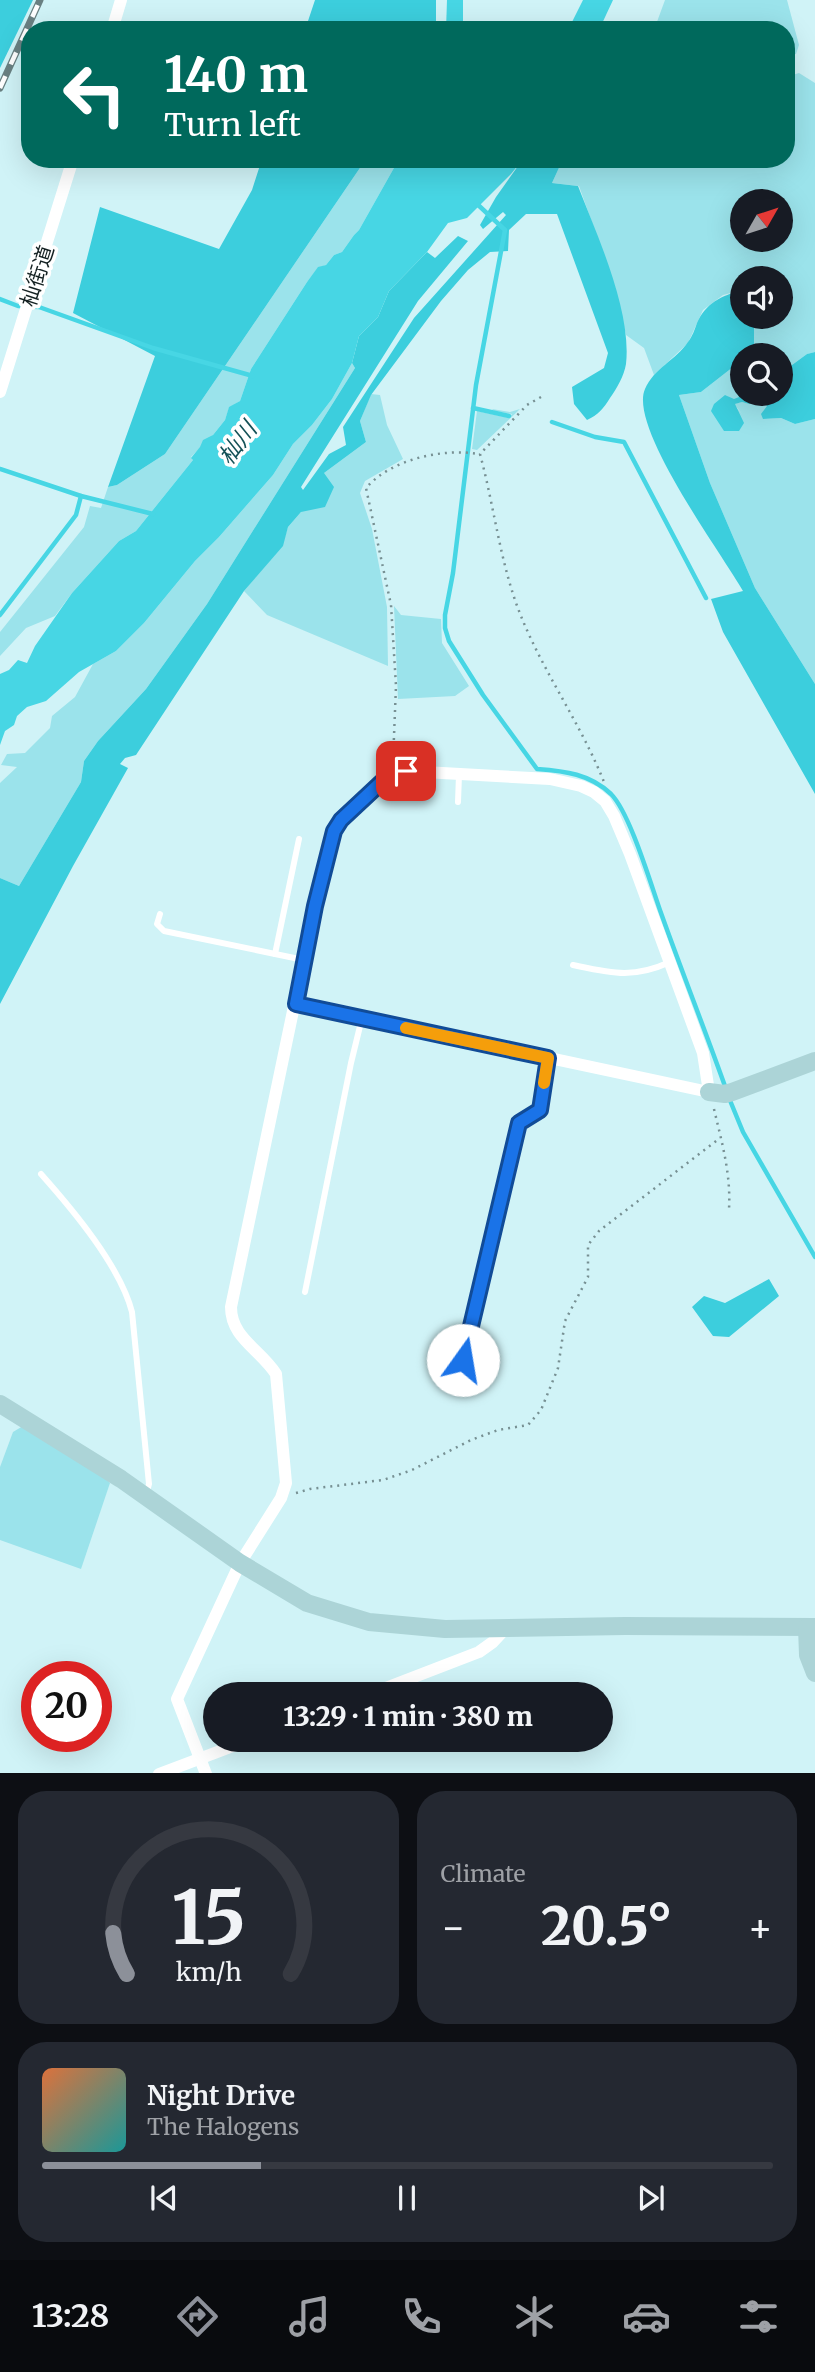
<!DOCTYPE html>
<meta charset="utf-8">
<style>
:root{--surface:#171b24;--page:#242831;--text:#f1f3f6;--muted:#9ea1a6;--line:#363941;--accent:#8c9099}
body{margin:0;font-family:Merriweather,"Noto Sans JP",serif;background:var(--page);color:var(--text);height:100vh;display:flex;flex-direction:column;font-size:26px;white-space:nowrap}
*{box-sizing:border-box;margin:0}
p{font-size:23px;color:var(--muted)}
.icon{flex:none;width:38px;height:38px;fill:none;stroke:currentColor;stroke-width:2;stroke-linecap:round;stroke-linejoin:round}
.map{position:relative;height:1773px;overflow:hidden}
.details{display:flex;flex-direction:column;gap:18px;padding:18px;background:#0d0f14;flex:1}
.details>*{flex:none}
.banner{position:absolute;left:21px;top:21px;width:774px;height:147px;border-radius:28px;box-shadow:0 7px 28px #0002;background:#00695c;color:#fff;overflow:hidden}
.needle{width:46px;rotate:51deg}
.buttons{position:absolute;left:730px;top:189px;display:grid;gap:14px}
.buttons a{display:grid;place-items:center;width:63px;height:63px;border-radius:50%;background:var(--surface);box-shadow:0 7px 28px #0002;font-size:35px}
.speed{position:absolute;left:21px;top:1661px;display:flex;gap:14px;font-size:35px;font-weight:700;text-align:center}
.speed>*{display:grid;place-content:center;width:91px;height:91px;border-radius:50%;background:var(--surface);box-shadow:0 7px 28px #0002;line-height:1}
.speed .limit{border:10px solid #d22;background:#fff;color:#111}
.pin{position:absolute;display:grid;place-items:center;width:60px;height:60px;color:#fff;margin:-30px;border-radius:14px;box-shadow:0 4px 10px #0006}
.me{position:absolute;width:77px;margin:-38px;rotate:13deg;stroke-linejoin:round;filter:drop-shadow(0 0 5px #0008)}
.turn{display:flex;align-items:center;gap:24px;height:147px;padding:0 28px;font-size:32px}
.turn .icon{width:91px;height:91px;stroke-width:2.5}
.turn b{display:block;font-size:49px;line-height:60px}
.big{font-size:52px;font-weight:800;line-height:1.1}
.details .widget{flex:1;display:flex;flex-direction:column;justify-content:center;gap:10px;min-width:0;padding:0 24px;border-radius:28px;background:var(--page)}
.details .dial{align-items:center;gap:0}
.dial svg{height:182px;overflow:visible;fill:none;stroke:var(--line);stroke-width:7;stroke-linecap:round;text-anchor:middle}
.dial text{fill:var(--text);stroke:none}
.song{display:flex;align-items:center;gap:21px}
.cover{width:84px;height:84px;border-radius:10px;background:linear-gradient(135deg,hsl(20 70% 55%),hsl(180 70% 35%))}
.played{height:7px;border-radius:4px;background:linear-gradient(90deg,var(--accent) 30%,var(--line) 30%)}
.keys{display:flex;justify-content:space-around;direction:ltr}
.heat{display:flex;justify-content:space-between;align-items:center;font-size:38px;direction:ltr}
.details .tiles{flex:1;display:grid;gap:18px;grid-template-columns:1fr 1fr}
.widget:last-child{grid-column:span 2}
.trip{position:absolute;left:203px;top:1682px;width:410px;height:70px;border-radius:35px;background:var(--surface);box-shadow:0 7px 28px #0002;font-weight:800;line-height:70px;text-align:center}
.menu{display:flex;height:112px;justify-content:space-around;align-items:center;background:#090b0e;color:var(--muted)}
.menu .icon{width:49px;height:49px}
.menu .on{color:var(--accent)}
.menu b{font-size:32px;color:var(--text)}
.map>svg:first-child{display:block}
</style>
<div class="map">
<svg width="815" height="1774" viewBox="0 0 815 1774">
<rect width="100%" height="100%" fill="#d0f3f7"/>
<g fill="#9be3eb" fill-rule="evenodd">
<path d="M665 0H787L799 45 796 54 786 55V30H654Z"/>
<path d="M799 73 815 83V352L807 354 781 373 780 355H750L754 353V317H780V278H742V290L723 295 703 310 688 343 654 375 644 348 626 335 615 287 579 186 552 183 563 159H786V77ZM742 201H780V240H742Z"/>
<path d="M366 159H399L359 230 354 235 342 252 334 255 326 265 318 268 307 282 251 369 240 401 229 408 225 420 213 435 191 457 193 460 136 531 119 541 72 593 55 616 26 628 0 656V632L84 527 90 506 101 508 108 487 117 485 165 454Z"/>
<path d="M742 360 739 397 734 400 725 395 742 414 734 404 742 402 749 404 761 399 767 406 763 419 781 418 795 424 815 419V684L755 588 710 483 679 395 701 392Z"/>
<path d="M352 363 355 368 207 604 146 689 98 741 84 761 81 782 19 886 0 878V783L17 767 1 765 7 754 25 753 50 728 52 716 75 697 93 664 116 651 144 623 195 561 219 537 273 475 293 444 312 425 332 399Z"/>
<path d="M371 394 380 395 387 425 403 459 365 481 360 493 372 529 387 607 388 666 267 615 244 591 282 546 288 527 301 512 324 473 366 442 360 421Z"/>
<path d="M492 409 510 412 520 409 477 450 472 449 477 411 509 418 512 414 494 411Z"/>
<path d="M394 606 401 615 441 619 442 643 469 686 455 696 398 699Z"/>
<path d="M23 1426 101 1475 110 1483 81 1569 0 1540V1467L13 1432Z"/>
</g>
<g fill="#3ccedd">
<path d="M0 0H33L0 68Z"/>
<path d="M315 0H436V30H305Z"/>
<path d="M262 159H366L165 454 117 485 108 487 155 356 73 313 100 207 219 249 252 190Z"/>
<path d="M523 159H563L552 183 578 186C597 235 632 311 626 364 624 376 617 388 610 398 603 409 598 415 587 420L574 404 572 387 604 368 608 353 557 214H526L509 230 508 251 490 252 468 270 441 301 371 395 360 421 366 442 324 473 334 487 325 507 301 512 288 527 283 546 244 591 136 755 125 758 120 764 128 768 73 866 0 1004V878L19 886 81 782 84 761 98 741 146 689 207 604 355 368 352 363 359 336 378 317 389 291 427 252 435 258 458 236 468 241 418 301 301 487 303 490 329 454 346 445 343 427 414 318 506 215 503 212 483 229 480 225 496 197Z"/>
<path d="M742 290V317H754V353L742 355V360L701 392 679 395 710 483 755 588 815 684V794L723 632 711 599 743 591C722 554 628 427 645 389 654 368 676 360 688 342 692 337 695 329 697 323 706 303 721 296 742 290Z"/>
<path d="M815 352V419L795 424 781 418 763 419 761 414 767 406 760 399 749 404 742 402 735 404 744 423 739 431H724L711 411 714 404 725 395 734 399 739 397 732 381 739 371 742 372V394H780L781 373 807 354Z"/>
<path d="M769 1279 779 1296 729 1337 713 1336 692 1307 704 1296 725 1303Z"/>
</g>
<g fill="#47d6e4">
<path d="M447 0H463V30H446Z"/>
<path d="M583 0H613L599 30H568Z"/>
<path d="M399 159H523L511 174 467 218 448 223 427 252 389 291 378 317 359 336 352 363 332 399 312 425 293 444 273 475 219 537 195 561 144 623 116 651 79 672 46 701 27 707 17 716 14 725 5 731 0 745V674L9 670 18 660 27 663 35 646 72 593 119 541 136 531 193 460 191 458 200 447 203 440 213 435 225 420 229 407 240 401 251 369 307 282 318 267 326 265 334 255 342 252 354 235 359 230Z"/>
</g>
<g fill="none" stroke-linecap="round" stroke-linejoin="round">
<g stroke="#47d6e4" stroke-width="4.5">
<path d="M476 203 505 230 476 385 453 573 445 615V628L449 641 483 695 537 769C565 771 590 774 611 794 630 813 651 885 661 913 682 972 705 1030 726 1089"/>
<path d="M0 299 18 306 39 307 153 348 253 376"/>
<path d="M473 408 509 416"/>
<path d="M552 422 595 437 624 442 706 598"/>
<path d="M0 469 81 496 153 514"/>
<path d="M0 615 76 515 81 496"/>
<path d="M729 1098 743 1132 815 1257"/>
</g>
<g stroke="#779093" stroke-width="2.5" stroke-dasharray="2 5" stroke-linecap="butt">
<path d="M541 397 527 405 480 454C493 502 499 553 515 600 537 664 579 719 604 782"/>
<path d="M393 761 396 686 391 605 366 488C391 459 443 448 479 454"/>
<path d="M714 1109C722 1143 731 1174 729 1209"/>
<path d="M296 1493 310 1489 383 1480 412 1470 471 1440 498 1430 528 1425 541 1410 558 1368 565 1321 588 1277V1245L599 1231 720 1138"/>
</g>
<g stroke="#fff" stroke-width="6">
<path d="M458 802 459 775"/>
<path d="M160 914 157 924 164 931 304 960"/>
<path d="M275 954 299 839"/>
<path d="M573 965C611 973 633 979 670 962"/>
<path d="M41 1174C73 1210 120 1266 132 1312L149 1484 146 1495"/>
<path d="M305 1292 351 1063 362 1018"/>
<path d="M462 1360 519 1123 540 1110 548 1058"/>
</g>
<g stroke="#fff" stroke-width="12">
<path d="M112 30 121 0"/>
<path d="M0 392 73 159"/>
<path d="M370 1694 479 1652 493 1642 506 1628"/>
<path d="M159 1774 249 1740"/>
<path d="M206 1774 177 1699 240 1563 281 1498 286 1483 276 1374C260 1349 231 1338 231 1307L315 906 330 843 341 820 386 778 406 771 550 779 581 786 594 792 605 801 614 816 630 854 703 1053 709 1092 296 1004"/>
</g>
<g stroke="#acd4d7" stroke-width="18">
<path d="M709 1092 725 1094 732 1092 815 1061"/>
<path d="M0 1404 121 1479 240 1563 307 1603 369 1622 445 1629 625 1626 815 1627"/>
<path d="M807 1627 808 1655 815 1673"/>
</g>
<g stroke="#698082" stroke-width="7">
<path id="rail" d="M0 88 40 0"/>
</g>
<use href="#rail" stroke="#fff" stroke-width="4.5" stroke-dasharray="13" stroke-linecap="butt"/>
</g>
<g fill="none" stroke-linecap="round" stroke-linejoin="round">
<g stroke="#114b97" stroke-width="18">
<path id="route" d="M406 771 386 778 341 820 334 831 315 906 296 1004 548 1058 540 1110 519 1123 463 1360"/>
</g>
<use href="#route" stroke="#1a73e8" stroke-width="12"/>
<path stroke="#f59e0b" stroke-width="12" d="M406 1028 548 1058 544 1083"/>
</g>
<g text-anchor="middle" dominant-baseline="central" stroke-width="7" stroke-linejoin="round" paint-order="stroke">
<g font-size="21" fill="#142122" stroke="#fff">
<text transform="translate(37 276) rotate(-72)">杣街道</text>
</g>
<g font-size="23" font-style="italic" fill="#155258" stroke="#fff">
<text transform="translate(237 443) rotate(-53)">杣川</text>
</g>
</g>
</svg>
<div class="buttons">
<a><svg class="needle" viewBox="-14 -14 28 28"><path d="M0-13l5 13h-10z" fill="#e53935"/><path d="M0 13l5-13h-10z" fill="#9ea1a6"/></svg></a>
<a><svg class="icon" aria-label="sound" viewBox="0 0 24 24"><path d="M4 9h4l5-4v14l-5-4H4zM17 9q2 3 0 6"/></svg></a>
<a><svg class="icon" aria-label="search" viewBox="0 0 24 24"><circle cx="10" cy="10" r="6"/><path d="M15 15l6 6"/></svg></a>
</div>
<div class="speed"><div class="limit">20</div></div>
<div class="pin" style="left:406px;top:771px;background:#d93025"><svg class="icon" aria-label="arrive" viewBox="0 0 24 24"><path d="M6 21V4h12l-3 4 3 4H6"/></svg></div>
<svg class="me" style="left:463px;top:1360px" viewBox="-20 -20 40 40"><circle r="19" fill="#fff"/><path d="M0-13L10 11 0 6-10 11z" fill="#1a73e8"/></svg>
<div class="trip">13:29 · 1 min · 380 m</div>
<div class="banner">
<div class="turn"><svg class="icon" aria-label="left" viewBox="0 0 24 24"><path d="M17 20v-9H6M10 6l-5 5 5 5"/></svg><div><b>140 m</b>Turn left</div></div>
</div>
</div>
<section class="details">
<div class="tiles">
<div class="widget dial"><svg viewBox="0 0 100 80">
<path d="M14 69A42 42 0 1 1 86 69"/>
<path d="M14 69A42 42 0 0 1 8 51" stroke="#8c9099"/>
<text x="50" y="56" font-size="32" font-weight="700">15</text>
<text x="50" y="72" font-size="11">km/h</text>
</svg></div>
<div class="widget"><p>Climate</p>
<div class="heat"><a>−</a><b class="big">20.5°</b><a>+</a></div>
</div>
<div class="widget">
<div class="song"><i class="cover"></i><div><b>Night Drive</b><p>The Halogens</p></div></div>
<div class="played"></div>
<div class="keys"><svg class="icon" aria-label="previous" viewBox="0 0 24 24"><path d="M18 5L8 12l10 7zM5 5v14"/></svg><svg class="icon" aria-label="pause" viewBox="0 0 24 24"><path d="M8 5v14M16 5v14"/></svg><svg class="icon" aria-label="next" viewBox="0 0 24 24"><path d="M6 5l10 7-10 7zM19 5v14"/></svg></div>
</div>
</div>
</section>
<nav class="menu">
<b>13:28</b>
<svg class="icon on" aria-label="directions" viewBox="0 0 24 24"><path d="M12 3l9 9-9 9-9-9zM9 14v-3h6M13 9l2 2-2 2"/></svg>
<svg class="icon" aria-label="music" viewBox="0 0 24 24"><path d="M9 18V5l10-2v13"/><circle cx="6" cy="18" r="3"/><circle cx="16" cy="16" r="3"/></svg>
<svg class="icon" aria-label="phone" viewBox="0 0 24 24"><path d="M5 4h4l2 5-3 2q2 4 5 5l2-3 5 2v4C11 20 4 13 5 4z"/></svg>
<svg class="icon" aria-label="climate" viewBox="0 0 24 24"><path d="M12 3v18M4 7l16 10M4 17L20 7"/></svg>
<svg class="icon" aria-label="car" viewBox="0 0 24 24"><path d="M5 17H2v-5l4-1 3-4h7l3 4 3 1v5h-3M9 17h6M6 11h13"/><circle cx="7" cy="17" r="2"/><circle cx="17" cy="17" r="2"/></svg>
<svg class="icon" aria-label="filters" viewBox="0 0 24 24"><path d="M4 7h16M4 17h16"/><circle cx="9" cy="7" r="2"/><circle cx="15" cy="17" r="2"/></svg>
</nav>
